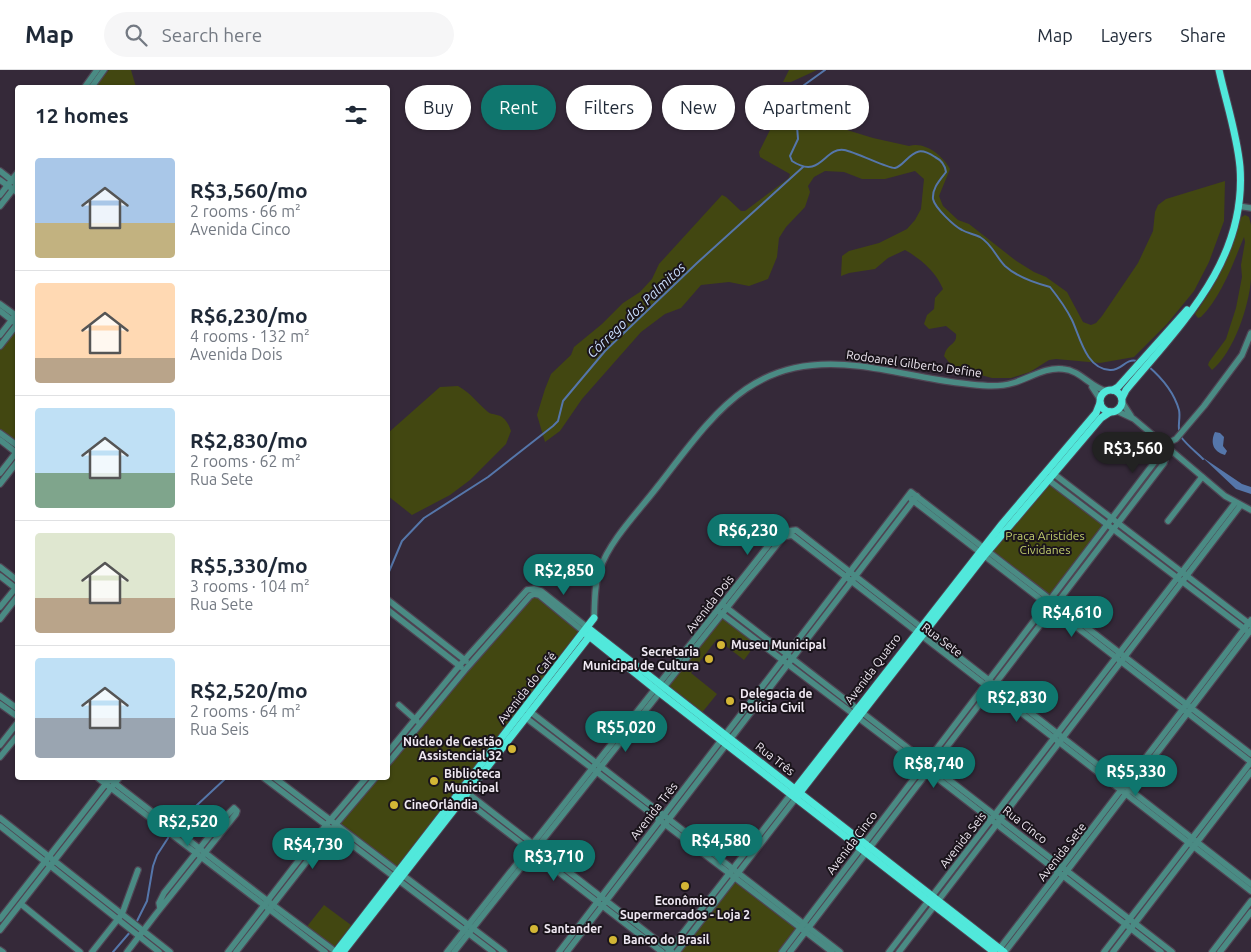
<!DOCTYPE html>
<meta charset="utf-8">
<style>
:root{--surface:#fff;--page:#f6f6f7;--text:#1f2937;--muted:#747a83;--line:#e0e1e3;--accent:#0f766e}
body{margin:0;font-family:Ubuntu,sans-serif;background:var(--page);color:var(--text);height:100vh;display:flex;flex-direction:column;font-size:19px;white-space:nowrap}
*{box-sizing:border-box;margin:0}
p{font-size:16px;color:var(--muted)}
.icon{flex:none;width:28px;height:28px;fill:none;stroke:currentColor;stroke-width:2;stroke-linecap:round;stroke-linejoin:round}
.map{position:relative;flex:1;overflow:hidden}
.sheet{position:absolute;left:15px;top:15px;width:375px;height:695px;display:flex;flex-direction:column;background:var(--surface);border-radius:5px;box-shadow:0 1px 4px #0004}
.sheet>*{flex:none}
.hud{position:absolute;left:405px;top:15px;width:475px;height:45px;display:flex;gap:10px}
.price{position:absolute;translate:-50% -42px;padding:0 11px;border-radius:18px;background:var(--accent);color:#fff;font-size:16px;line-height:32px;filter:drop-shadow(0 1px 2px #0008)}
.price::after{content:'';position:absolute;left:50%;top:30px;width:15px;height:11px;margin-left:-8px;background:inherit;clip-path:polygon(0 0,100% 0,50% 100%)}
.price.selected{background:#222;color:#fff}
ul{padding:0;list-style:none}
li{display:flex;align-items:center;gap:15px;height:125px;padding:0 20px}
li+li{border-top:1px solid var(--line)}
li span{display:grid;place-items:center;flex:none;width:140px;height:100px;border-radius:5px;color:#555}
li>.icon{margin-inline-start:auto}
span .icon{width:60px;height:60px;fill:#fffc;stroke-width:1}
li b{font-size:21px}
h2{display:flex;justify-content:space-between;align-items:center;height:60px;padding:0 20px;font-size:21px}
.tag{padding:0 18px;border-radius:22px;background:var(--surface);box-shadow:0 1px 4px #0004;font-size:18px;line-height:45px}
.tag.selected{background:var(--accent);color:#fff}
header{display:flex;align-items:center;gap:30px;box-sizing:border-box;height:70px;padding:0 25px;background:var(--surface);border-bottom:1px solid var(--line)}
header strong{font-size:24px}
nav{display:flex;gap:28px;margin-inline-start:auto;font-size:18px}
.search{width:350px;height:45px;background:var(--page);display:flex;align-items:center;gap:12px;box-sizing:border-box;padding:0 18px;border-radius:28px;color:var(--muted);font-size:19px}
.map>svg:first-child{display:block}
.green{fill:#424711}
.water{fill:#5576aa}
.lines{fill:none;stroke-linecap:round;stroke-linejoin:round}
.stream{stroke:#5576aa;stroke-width:2}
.minor-casing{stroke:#4f4453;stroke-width:8}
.major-casing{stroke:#4f4453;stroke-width:9}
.minor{stroke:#4a8b84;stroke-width:5.5}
.major{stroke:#51e8db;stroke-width:7}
.poi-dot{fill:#d3b635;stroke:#1a141b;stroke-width:2}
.labels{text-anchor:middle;stroke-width:4;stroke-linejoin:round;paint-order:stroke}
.street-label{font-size:12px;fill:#efe8f2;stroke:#1a141b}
.park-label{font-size:12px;fill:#bfcb6d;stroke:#1a141b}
.poi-label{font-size:12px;font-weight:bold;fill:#efe8f2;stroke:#1a141b;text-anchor:start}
.water-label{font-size:14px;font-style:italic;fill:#c9ddfc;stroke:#1a141b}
</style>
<header>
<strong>Map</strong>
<div class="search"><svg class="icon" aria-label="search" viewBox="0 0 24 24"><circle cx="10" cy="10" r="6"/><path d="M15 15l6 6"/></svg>Search here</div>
<nav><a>Map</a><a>Layers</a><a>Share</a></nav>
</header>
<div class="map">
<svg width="1251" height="882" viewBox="0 0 1251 882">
<rect width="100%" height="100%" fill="#352939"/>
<g class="green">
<path d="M109,0H131L136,17H95Z"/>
<path d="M789,0H817L791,12H783Z"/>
<path d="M805,19L813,24L812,37L817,45L830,49L847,60L873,68L909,76C925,71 943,86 950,99L939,126L943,136L958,150L969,154L1015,190L1034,202L1046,207L1067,222L1083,252L1091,255L1096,253L1102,246L1138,193L1153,161L1155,142L1158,135L1166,129L1225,111L1224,151L1209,192L1194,221L1167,254L1134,287L1100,293L1056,289L1049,290L1030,302L1011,308H992L962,300L951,295L944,286C945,284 945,281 947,279C951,273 957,273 956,264L946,256L929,259L924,254L927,245L934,239L935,228L943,219C936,202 921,189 905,180L888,188L875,199L849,203L841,206L842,186L849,181L879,173L907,159L915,150L921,139L924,109L915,101L885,109H862L844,102L825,101L814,107L808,116L810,122L805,137L786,157L779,168L777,187L768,209L749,216L729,212L701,215L681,238L665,244L641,262L582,329L560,361L545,372L537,345L545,319L551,304L571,285L574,277L602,254L623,233L640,222L652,209L659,194L722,125L726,127L741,141H745L789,108L790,104L760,87L759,82L790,20Z"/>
<path d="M1245,145L1249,147L1251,155C1251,173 1251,191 1251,209C1249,236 1234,282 1212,300L1208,295L1209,292L1226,269L1236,238L1242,207L1241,195L1245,172L1244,167C1233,193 1222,226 1201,247L1198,248L1195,244C1219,211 1229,186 1240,148Z"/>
<path d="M17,255V376L0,363V276Z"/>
<path d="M458,316C472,324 476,332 488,342C492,345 498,344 502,347C507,351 509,355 511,361L506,374L470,410L450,425L412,445L388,426V363L440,317Z"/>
<path d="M1049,409L1108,454L1050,530L988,482Z"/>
<path d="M534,524L583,562L397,798L339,753L378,708H388V696L431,645L465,600Z"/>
<path d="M723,545L758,571L744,590L717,569L691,603L717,624L700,645L664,617Z"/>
<path d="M735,808L800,858L781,882H677Z"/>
<path d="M324,835L355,858L336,882L305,859Z"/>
</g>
<g class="water">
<path d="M1215,362L1220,363L1224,367L1223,376L1227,381L1225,385C1213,382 1210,372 1215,362Z"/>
<path d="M1202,387L1242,414L1251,417V424L1236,419Z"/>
</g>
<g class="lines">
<g class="stream">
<path d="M825,0L800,18L797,23L796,32L798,39L797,56L798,69L790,86L792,91C821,110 824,77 844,80C856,82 889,99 895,98C899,97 902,94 905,91C916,80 921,78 935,87C941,90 945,95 946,102C940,110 932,118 933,129C935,138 954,156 962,160C967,163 974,164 980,167C992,174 996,187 1005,196C1017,207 1035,213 1050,217C1058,227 1066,238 1072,250C1080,267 1086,299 1110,300C1122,301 1125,288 1137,291"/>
<path d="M1148,296C1162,308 1174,322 1179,340C1181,349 1176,359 1181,367C1187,375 1196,382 1203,389"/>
<path d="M388,504L402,471L424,448L488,407L553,356L558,351L563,331L605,281L697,193L803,97"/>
<path d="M176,757L181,750L226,708"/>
<path d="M136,853L147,831L153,796L157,785L170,765"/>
<path d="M113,882L131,861"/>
</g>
<g class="minor-casing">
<g id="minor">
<path d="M84,18L97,0"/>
<path d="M91,18L104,0"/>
<path d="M0,101L14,112"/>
<path d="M0,110L18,123"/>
<path d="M0,125L18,102"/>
<path d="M0,136L18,113"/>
<path d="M1238,136L1251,138"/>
<path d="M0,234L18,247"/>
<path d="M0,241L14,252"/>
<path d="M0,265L18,242"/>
<path d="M0,276L18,253"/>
<path d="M1092,317L1100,329"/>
<path d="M1122,332L1131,346"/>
<path d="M1117,341L1134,349L1225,426L1251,440"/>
<path d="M0,363L18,376"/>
<path d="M0,370L18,384"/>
<path d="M1164,375L1176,369L1204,336L1242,285L1251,263"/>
<path d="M1050,401L1251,555"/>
<path d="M0,403L18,380"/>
<path d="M1046,408L1246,560"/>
<path d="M0,414L18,391"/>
<path d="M911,429L1251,692"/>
<path d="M1168,451L1202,407"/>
<path d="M787,466L792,465L1251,821"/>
<path d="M0,497L18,511"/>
<path d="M0,506L18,520"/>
<path d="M388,530L466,591"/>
<path d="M723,535L1172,882"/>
<path d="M0,537L18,515"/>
<path d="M388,540L461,597"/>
<path d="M718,541L923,697L1161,882"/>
<path d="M594,548C595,532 594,514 600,499C610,470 639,441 658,416C716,341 753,283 859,296C893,300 926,309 960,313C976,315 997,318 1013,313C1030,308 1045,297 1063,299C1080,300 1090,317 1106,321"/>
<path d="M0,549L18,526"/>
<path d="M0,626L18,639"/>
<path d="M0,634L18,647"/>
<path d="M399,635L417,651"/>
<path d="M528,640L840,882"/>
<path d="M521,644L832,882"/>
<path d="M0,675L18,652"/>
<path d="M388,682L459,596L527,520L534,519L541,521L588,558"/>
<path d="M0,687L18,665"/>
<path d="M388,693L465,600L530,526L534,524L539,525L584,562"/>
<path d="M98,708L325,882"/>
<path d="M108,708L273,835L336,882"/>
<path d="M264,708L493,882"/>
<path d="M275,708L504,882"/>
<path d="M465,721L672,882"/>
<path d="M460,726L662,882"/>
<path d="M0,748L170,882"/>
<path d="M0,756L159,882"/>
<path d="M21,834L80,882"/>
<path d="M0,849L108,711"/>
<path d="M0,860L119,708"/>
<path d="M0,880L3,882"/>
<path d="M92,882L122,844L138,800"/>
<path d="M127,882L156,844L236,744L237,741L234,738L223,749L164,823L159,833L160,838"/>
<path d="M228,882L326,755L366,708"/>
<path d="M236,882L336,754L375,708"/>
<path d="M447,882L779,462L796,460L1251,814"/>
<path d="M454,882L783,467L787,466"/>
<path d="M559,882L911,422L1251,684"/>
<path d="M567,882L917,426"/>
<path d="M668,882L791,724"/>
<path d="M677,882L796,728"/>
<path d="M782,882L1157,389L1161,387L1165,390L1164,393L790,882"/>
<path d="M889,882L1235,433"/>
<path d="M899,882L1240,436"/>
<path d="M997,882L1251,550"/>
<path d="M1005,882L1251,560"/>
<path d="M1104,882L1251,692"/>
<path d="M1113,882L1251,702"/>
<path d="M1212,882L1251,831"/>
<path d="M1220,882L1251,842"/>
</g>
</g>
<g class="major-casing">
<g id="major">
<circle cx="1111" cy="331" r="11"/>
<path d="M1113,320L1118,317L1187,240"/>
<path d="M1122,328L1126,320C1181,254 1247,191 1240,97C1237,64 1226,32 1219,0"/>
<path d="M588,558L1004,882"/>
<path d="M584,562L660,623L994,882"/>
<path d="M792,723L1002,454L1096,343L1100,333"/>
<path d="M798,725L984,486L1101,348L1110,342"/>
<path d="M336,882L594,548"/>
<path d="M343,882L592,563"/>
</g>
</g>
<use href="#minor" class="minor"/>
<use href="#major" class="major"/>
</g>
<g class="poi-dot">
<circle cx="721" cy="575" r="5"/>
<circle cx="709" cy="589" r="5"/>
<circle cx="730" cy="631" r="5"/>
<circle cx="512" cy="679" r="5"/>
<circle cx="434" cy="711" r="5"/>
<circle cx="394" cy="735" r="5"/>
<circle cx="685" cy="816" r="5"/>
<circle cx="534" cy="859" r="5"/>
<circle cx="613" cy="870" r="5"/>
</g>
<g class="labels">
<g class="street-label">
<text transform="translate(914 294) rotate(8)" y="4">Rodoanel Gilberto Define</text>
<text transform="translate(710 534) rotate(-52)" y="4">Avenida Dois</text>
<text transform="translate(942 570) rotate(37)" y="4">Rua Sete</text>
<text transform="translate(873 599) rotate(-53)" y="4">Avenida Quatro</text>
<text transform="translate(527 618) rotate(-52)" y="4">Avenida do Café</text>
<text transform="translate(775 689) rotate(38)" y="4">Rua Três</text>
<text transform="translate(654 741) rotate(-52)" y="4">Avenida Três</text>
<text transform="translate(1025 755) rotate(38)" y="4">Rua Cinco</text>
<text transform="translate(963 770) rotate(-52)" y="4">Avenida Seis</text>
<text transform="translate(852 773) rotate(-53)" y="4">Avenida Cinco</text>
<text transform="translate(1062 782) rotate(-52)" y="4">Avenida Sete</text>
</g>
<g class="park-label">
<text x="1045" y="470">Praça Aristides<tspan x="1045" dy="14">Cividanes</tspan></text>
</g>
<g class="poi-label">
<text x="731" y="579">Museu Municipal</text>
<text x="699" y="586" text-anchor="end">Secretaria<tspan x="699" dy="14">Municipal de Cultura</tspan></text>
<text x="740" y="628">Delegacia de<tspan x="740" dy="14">Polícia Civil</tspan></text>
<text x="502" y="676" text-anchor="end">Núcleo de Gestão<tspan x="502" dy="14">Assistencial 32</tspan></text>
<text x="444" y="708">Biblioteca<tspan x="444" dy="14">Municipal</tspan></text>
<text x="404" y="739">CineOrlândia</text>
<text x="685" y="835" text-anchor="middle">Econômico<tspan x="685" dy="14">Supermercados - Loja 2</tspan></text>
<text x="544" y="863">Santander</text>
<text x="623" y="874">Banco do Brasil</text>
</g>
<g class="water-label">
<text transform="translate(636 240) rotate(-44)" y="5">Córrego dos Palmitos</text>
</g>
</g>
</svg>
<b class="price selected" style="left:1133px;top:404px">R$3,560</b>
<b class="price" style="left:748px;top:486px">R$6,230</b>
<b class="price" style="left:564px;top:526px">R$2,850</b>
<b class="price" style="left:1072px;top:568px">R$4,610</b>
<b class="price" style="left:1017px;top:653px">R$2,830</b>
<b class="price" style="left:626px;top:683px">R$5,020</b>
<b class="price" style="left:934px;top:719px">R$8,740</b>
<b class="price" style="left:1136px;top:727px">R$5,330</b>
<b class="price" style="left:188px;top:777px">R$2,520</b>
<b class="price" style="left:721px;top:796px">R$4,580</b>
<b class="price" style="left:313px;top:800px">R$4,730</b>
<b class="price" style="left:554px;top:812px">R$3,710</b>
<div class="hud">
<a class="tag">Buy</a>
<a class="tag selected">Rent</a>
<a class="tag">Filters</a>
<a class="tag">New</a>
<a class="tag">Apartment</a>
</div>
<section class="sheet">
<h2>12 homes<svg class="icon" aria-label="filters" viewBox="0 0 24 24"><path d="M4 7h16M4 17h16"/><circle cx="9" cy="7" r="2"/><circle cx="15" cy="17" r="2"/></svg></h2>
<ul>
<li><span style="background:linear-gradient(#a9c7e8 65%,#c2b280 0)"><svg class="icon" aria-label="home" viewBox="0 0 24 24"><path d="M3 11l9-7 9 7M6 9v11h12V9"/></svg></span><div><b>R$3,560/mo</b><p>2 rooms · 66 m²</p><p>Avenida Cinco</p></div></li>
<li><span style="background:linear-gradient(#ffd9b3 75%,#b9a48a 0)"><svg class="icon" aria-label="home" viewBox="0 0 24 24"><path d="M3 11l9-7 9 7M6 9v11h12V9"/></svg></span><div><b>R$6,230/mo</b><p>4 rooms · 132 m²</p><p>Avenida Dois</p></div></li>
<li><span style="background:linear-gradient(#bfe0f5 65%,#7fa58c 0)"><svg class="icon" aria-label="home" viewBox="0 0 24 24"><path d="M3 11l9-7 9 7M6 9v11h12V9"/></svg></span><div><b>R$2,830/mo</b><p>2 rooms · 62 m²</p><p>Rua Sete</p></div></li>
<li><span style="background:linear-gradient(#dfe7d0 65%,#b9a48a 0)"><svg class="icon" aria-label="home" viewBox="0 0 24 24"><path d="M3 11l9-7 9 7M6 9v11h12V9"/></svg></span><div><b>R$5,330/mo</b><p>3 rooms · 104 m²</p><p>Rua Sete</p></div></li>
<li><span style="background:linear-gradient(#bfe0f5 60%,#9aa5b1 0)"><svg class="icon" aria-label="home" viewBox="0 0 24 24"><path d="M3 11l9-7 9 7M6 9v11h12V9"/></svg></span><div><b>R$2,520/mo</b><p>2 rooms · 64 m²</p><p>Rua Seis</p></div></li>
</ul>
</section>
</div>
